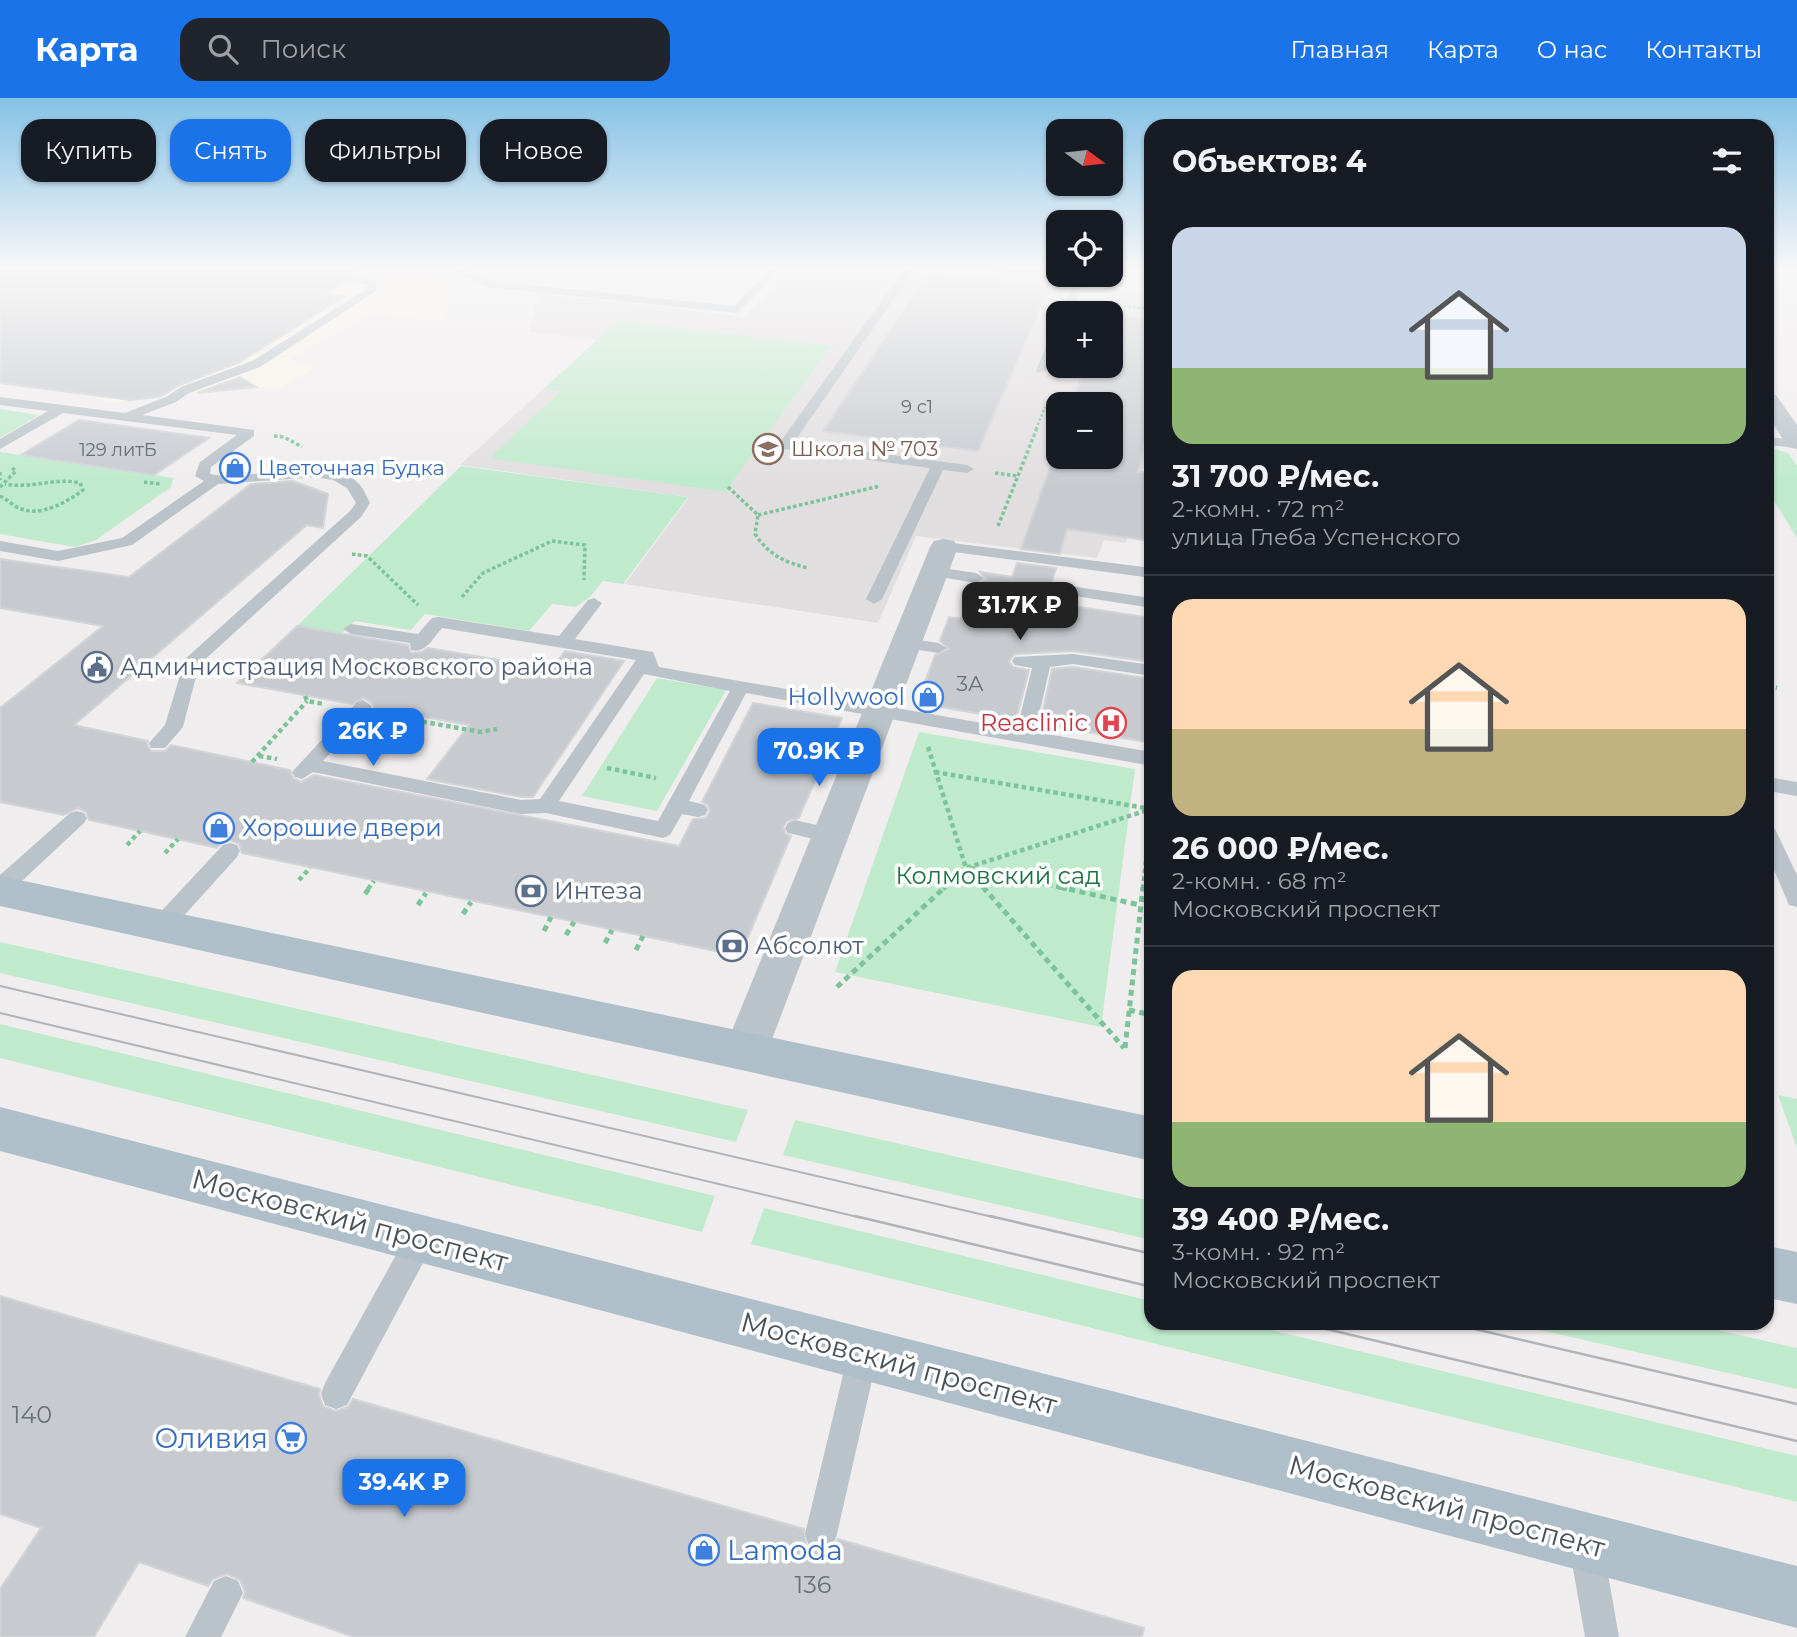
<!DOCTYPE html>
<html lang="ru">
<meta charset="utf-8">
<style>
:root{--surface:#171b24;--page:#20242c;--text:#f1f3f6;--muted:#9ea1a6;--line:#363941;--accent:#1a73e8}
body{margin:0;font-family:Montserrat,sans-serif;background:var(--page);color:var(--text);height:100vh;display:flex;flex-direction:column;font-size:26px;white-space:nowrap}
*{box-sizing:border-box;margin:0}
p{font-size:23px;color:var(--muted)}
.icon{flex:none;width:38px;height:38px;fill:none;stroke:currentColor;stroke-width:2;stroke-linecap:round;stroke-linejoin:round}
.map{position:relative;flex:1;overflow:hidden}
.details{position:absolute;left:1144px;top:21px;width:630px;height:1211px;display:flex;flex-direction:column;background:var(--surface);border-radius:21px;box-shadow:0 2px 5px #0004}
.details>*{flex:none}
.top-card{position:absolute;left:21px;top:21px;width:665px;height:63px;display:flex;gap:14px}
.needle{width:46px;rotate:105deg}
.buttons{position:absolute;left:1046px;top:21px;display:grid;gap:14px}
.buttons a{display:grid;place-items:center;width:77px;height:77px;border-radius:14px;background:var(--surface);box-shadow:0 2px 5px #0004;font-size:35px}
.price{position:absolute;translate:-50% -60px;padding:0 16px;border-radius:14px;background:var(--accent);color:#fff;font-size:23px;line-height:46px;filter:drop-shadow(0 2px 4px #0008)}
.price::after{content:'';position:absolute;left:50%;top:42px;width:21px;height:16px;margin-left:-10px;background:inherit;clip-path:polygon(0 0,100% 0,50% 100%)}
.price.selected{background:#222;color:#fff}
ul{padding:0;list-style:none}
li{display:grid;align-content:center;gap:14px;height:371px;padding:0 28px}
li+li{border-top:2px solid var(--line)}
li span{display:grid;place-items:center;height:217px;border-radius:21px;color:#555}
li>.icon{margin-inline-start:auto}
span .icon{width:126px;height:126px;fill:#fffc;stroke-width:1}
li b{font-size:30px}
h2{display:flex;justify-content:space-between;align-items:center;height:84px;padding:0 28px;font-size:30px}
.chip{padding:0 24px;border-radius:21px;background:var(--surface);box-shadow:0 2px 5px #0004;font-size:24px;line-height:63px}
.chip.selected{background:var(--accent);color:#fff}
header{display:flex;align-items:center;gap:42px;box-sizing:border-box;height:98px;padding:0 35px;background:var(--accent);color:#fff}
header strong{font-size:33px}
nav{display:flex;gap:38px;margin-inline-start:auto;font-size:24px}
.search{width:490px;height:63px;background:var(--page);display:flex;align-items:center;gap:18px;box-sizing:border-box;padding:0 24px;border-radius:21px;color:var(--muted);font-size:26px}
.map>svg:first-child{display:block}
.commercial{fill:#faf3e7}
.education{fill:#e1dedf;fill-rule:evenodd}
.green{fill:#bfeacc}
.building{fill:#c7cbd0;stroke:#d2d4d8;stroke-width:2}
.lines{fill:none;stroke-linecap:round;stroke-linejoin:round}
.path-far3{stroke:#7bc49a;stroke-width:2.5;stroke-dasharray:2.5 2;stroke-linecap:butt}
.path-far2{stroke:#7bc49a;stroke-width:3.5;stroke-dasharray:3.5 2.5;stroke-linecap:butt}
.path-far1{stroke:#7bc49a;stroke-width:4.5;stroke-dasharray:4.5 3.5;stroke-linecap:butt}
.path{stroke:#7bc49a;stroke-width:5;stroke-dasharray:6 4.5;stroke-linecap:butt}
.lane{fill:#bac3c9;fill-rule:evenodd}
.street{fill:#bac3c9;fill-rule:evenodd}
.primary{fill:#afbfca;fill-rule:evenodd}
.tram-far1{stroke:#b0b3b7;stroke-width:2}
.tram{stroke:#b0b3b7;stroke-width:2.5}
.labels{text-anchor:middle;stroke-width:7;stroke-linejoin:round;paint-order:stroke}
.far-number-label{font-size:18px;fill:#677077}
.far-education-label{font-size:21px;fill:#785e54;stroke:#fff;text-anchor:start}
.far-shop-label{font-size:21px;fill:#366cbe;stroke:#fff;text-anchor:start}
.number-label{font-size:21px;fill:#677077}
.service-label{font-size:24px;fill:#4e5e75;stroke:#fff;text-anchor:start}
.shop-label{font-size:24px;fill:#366cbe;stroke:#fff;text-anchor:end}
.health-label{font-size:24px;fill:#be3a42;stroke:#fff;text-anchor:end}
.park-label{font-size:24px;fill:#207243;stroke:#fff}
.near-number-label{font-size:24px;fill:#677077}
.near-street-label{font-size:28px;fill:#475259;stroke:#fff}
.near-shop-label{font-size:28px;fill:#366cbe;stroke:#fff;text-anchor:end}
</style>
<header>
<strong>Карта</strong>
<div class="search"><svg class="icon" aria-label="search" viewBox="0 0 24 24"><circle cx="10" cy="10" r="6"/><path d="M15 15l6 6"/></svg>Поиск</div>
<nav><a>Главная</a><a>Карта</a><a>О нас</a><a>Контакты</a></nav>
</header>
<div class="map">
<svg width="1797" height="1539" viewBox="0 0 1797 1539">
<rect width="100%" height="100%" fill="#f0edee"/>
<path class="commercial" d="M0,172H405L454,178L442,224L373,215L290,261L317,269L277,291L256,289L209,294L156,289L137,301L113,305L102,303L95,297Z"/>
<path class="education" d="M788,172H1059V177L1118,176L1114,191L1151,195V335L1126,445L1104,442L1097,460L916,438L878,525L625,486L689,399L460,367L597,242L529,234L539,196L746,219ZM1059,215H1111V268H1059ZM1059,306H1111V359H1059Z"/>
<g class="green">
<path d="M618,223L831,248L725,394L490,360L561,293L544,291Z"/>
<path d="M0,311L39,317L0,340Z"/>
<path d="M1768,349L1788,355L1797,368V440L1768,393Z"/>
<path d="M0,354L173,380L171,389L96,442L75,449L0,436Z"/>
<path d="M461,368L688,399L623,486L603,483L590,499L575,509L552,506L529,533L425,516L411,532L355,523L341,536L297,528Z"/>
<path d="M657,580L726,592L657,713L582,698Z"/>
<path d="M919,634L1135,671L1101,929L835,874Z"/>
<path d="M0,844L748,1012L736,1044L0,875Z"/>
<path d="M0,926L715,1098L702,1134L0,960Z"/>
<path d="M1778,997L1797,1001V1050Z"/>
<path d="M795,1022L1151,1103V1142L783,1057Z"/>
<path d="M764,1110L1151,1203L1152,1225H1242L1797,1358V1404L751,1146Z"/>
<path d="M1510,1225H1687L1797,1250V1291Z"/>
</g>
<g class="building">
<path d="M0,172H364L343,179V185L325,196L345,198L240,264L180,287L159,299L130,302L0,285Z"/>
<path d="M929,175L1050,187L978,353L823,333Z"/>
<path d="M1111,217L1152,221V313L1138,374L1152,375V443L1067,431L1060,456L1021,451L1059,344V359H1111V306H1072L1085,268H1111Z"/>
<path d="M240,279L256,289L197,295Z"/>
<path d="M79,322L209,340L154,377L21,357Z"/>
<path d="M293,383L328,396L323,430L307,427L74,627L148,643L147,646L151,653H165L171,647L290,672L293,680L301,684L314,677L679,748L693,721L706,720L710,713L707,706L702,704L753,605L842,620L799,720L787,723L783,729L786,736L791,738L740,858L242,755L239,746L231,742L222,744L217,750L89,722L86,714L78,710L63,717L0,704V610L103,528L0,510V461L129,479L251,386Z"/>
<path d="M1017,465L1056,470L1052,483L1039,489L1042,494L1048,496L1046,504L1152,520V564L1073,553L1015,556L1009,563L1013,569L1029,572L1016,622L917,605L935,557L949,551L940,543L949,519L961,521L973,487L986,481L980,474L1012,479Z"/>
<path d="M297,528L408,547L411,555L421,554L428,550L552,571L565,553L624,563L533,699H521L427,681L469,627L374,610L373,606L364,600L352,606L237,585Z"/>
<path d="M1073,569L1152,581V645L1040,626L1052,571Z"/>
<path d="M0,1198L320,1291L319,1297L323,1308L335,1313L348,1309L353,1301L804,1431L807,1449L820,1454L834,1450L838,1441L1144,1530L1142,1539H354L243,1500L245,1494L240,1482L227,1476L213,1481L208,1488L139,1464L94,1539H0V1491L41,1430L0,1416Z"/>
</g>
<g class="lines">
<g class="path-far3">
<path d="M1097,206L1152,211"/>
<path d="M1036,331L1045,309"/>
</g>
<g class="path-far2">
<path d="M274,338L284,339L302,349"/>
<path d="M0,374V382"/>
<path d="M995,375L1018,378"/>
<path d="M144,384L161,386"/>
<path d="M0,389L16,373L12,370"/>
<path d="M728,389L758,417L755,436C769,457 784,464 808,470"/>
<path d="M0,398C7,401 12,407 19,410C40,420 67,404 83,392L80,385C55,379 31,391 5,386"/>
<path d="M758,417L880,388"/>
<path d="M998,428L1037,330"/>
<path d="M352,456L367,458L418,507"/>
<path d="M462,499L483,475L552,443L585,447L584,482"/>
</g>
<g class="path-far1">
<path d="M1768,588L1777,590"/>
<path d="M305,598L307,603L324,606"/>
<path d="M391,618L481,634L497,631"/>
<path d="M928,649L966,770L985,791"/>
<path d="M259,658L277,661"/>
<path d="M252,664L307,603"/>
<path d="M607,670L656,680"/>
<path d="M935,674L1151,711L966,770L943,791"/>
<path d="M127,747L140,733"/>
<path d="M165,755L178,741"/>
<path d="M970,770L1067,791"/>
<path d="M299,782L310,770"/>
<path d="M368,791L374,783"/>
<path d="M1143,791L1152,705"/>
</g>
<g class="path">
<path d="M983,789L1124,950"/>
<path d="M1059,789L1140,807"/>
<path d="M365,796L370,789"/>
<path d="M418,807L426,795"/>
<path d="M463,816L471,804"/>
<path d="M544,833L551,819"/>
<path d="M566,837L574,824"/>
<path d="M605,845L612,832"/>
<path d="M636,852L643,838"/>
<path d="M837,889L945,789"/>
<path d="M1129,912L1152,917"/>
<path d="M1125,950L1143,789"/>
</g>
<g class="lane">
<path d="M452,172H466L490,183L734,208L769,172H780L737,215L488,189Z"/>
<path d="M904,172H914L794,344L967,367L974,371L967,375L943,372L882,501L874,506L866,501L930,370L785,351L778,347Z"/>
<path d="M991,172H1028L1080,178L1085,181L1071,215H1061L1074,183Z"/>
<path d="M349,178L376,182L377,192L260,269L189,295L176,304L142,317L254,332V338L211,369L210,376C249,385 330,353 359,386C364,391 367,399 370,405L361,419L199,567L183,629L165,650H151L149,645L165,627L185,561L350,413L356,405L347,390L333,382L315,379L218,386L132,447L58,463L0,453V443L58,453L122,440L204,383L195,378L200,364L237,337L63,315L0,351V341L48,313L0,307V299L125,315L168,298L181,289L252,263L367,191V186L345,183L344,181Z"/>
<path d="M1059,229V246L1048,272L1038,275L1036,272L1053,232Z"/>
<path d="M1768,339L1797,342V350L1768,347Z"/>
<path d="M944,444L1152,470V480L939,452L936,449L939,446Z"/>
<path d="M935,469L976,475L984,480L976,485L929,477L927,474L929,471Z"/>
<path d="M1050,485L1151,500L1152,510L1044,493L1042,490Z"/>
<path d="M594,500L602,505L575,541L653,554L659,569L1017,631L1032,570L1015,567L1012,563L1015,559L1073,556L1152,567V578L1073,566L1050,569L1035,634L1152,654V668L746,595L689,703L705,707L708,712L705,717L698,719L682,716L670,737L663,740L546,715L521,716L313,674L302,681L295,679L292,674L357,604L363,602L372,608L369,612L323,663L521,702L540,701L636,562L442,530C433,540 426,556 411,552L410,545L351,536L343,531L351,526L418,536L432,520L438,519L559,538L588,502ZM644,576L730,593L658,723L559,703Z"/>
<path d="M906,540L938,545L947,550L938,555L900,549L898,545Z"/>
<path d="M1768,679L1797,684V698L1768,693Z"/>
<path d="M77,713L84,715L87,720L84,725L8,796L0,798V777L70,715Z"/>
<path d="M795,722L838,732L841,737L838,742L831,745L788,735L785,730L788,725Z"/>
<path d="M1768,728L1775,731L1797,777V809L1789,807L1768,758Z"/>
<path d="M230,745L237,747L240,753L237,759L170,833L162,836L154,833L151,827L154,821L223,747Z"/>
<path d="M421,1126L431,1130L435,1140L431,1150L347,1307L336,1311L325,1307L321,1296L325,1285L411,1130Z"/>
<path d="M863,1241L874,1245L878,1256L837,1436L833,1448L821,1452L809,1448L805,1436L848,1256L852,1245Z"/>
<path d="M1586,1431L1598,1436L1603,1448L1619,1539H1585L1569,1448L1574,1436Z"/>
<path d="M226,1478L238,1483L243,1495L221,1539H185L214,1483Z"/>
</g>
<g class="street">
<path d="M1768,295L1776,297L1797,327V351L1788,349L1768,318Z"/>
<path d="M944,441L954,443L958,449L768,952L762,966L746,972L730,966L724,952L930,449L934,443Z"/>
</g>
<g class="primary">
<path d="M0,778L1152,1019V1063L0,808Z"/>
<path d="M0,1009L1797,1468V1530L0,1053Z"/>
<path d="M1768,1148L1797,1154V1206L1768,1200Z"/>
</g>
<g class="tram-far1">
<path d="M0,888L997,1120"/>
<path d="M0,915L862,1120"/>
</g>
<g class="tram">
<path d="M855,1118L1152,1189"/>
<path d="M990,1118L1152,1156"/>
<path d="M1301,1225L1797,1343"/>
<path d="M1449,1225L1797,1306"/>
</g>
</g>
<linearGradient id="sky" x2="0" y2="1"><stop stop-color="#85c2e6"/><stop offset="0.44" stop-color="#f8f7f7"/><stop offset="1" stop-color="#f8f7f7" stop-opacity="0"/></linearGradient>
<rect width="1797" height="388" fill="url(#sky)"/>
<defs>
<g id="school-ring" transform="scale(1.575)"><circle r="9.5" fill="#fff" stroke="#8d6e63" stroke-width="1.5"/><path d="M0-5L7-2L0 1L-7-2ZM-4 1L0 2.5L4 1V4Q0 6-4 4Z" fill="#8d6e63"/></g>
<g id="shop-ring" transform="scale(1.575)"><circle r="9.5" fill="#fff" stroke="#3f7fe0" stroke-width="1.5"/><path d="M-5-2.5h2.3a2.7 3.5 0 0 1 5.4 0H5L5.5 6h-11ZM-1.5-2.5h3a1.5 2.3 0 0 0-3 0Z" fill="#3f7fe0"/></g>
<g id="civic-ring" transform="scale(1.575)"><circle r="9.5" fill="#fff" stroke="#5c6f8a" stroke-width="1.5"/><path d="M-.6-6.5H3V-4.5H.6V-3L4-1V1h2V6H-6V1h2V-1L-.6-3ZM-1.2 2.5V6h2.4V2.5Z" fill="#5c6f8a"/></g>
<g id="hospital-ring" transform="scale(1.575)"><circle r="9.5" fill="#fff" stroke="#e0444e" stroke-width="1.5"/><path d="M-5-5h3v3.5h4V-5h3V5h-3V1.5h-4V5h-3Z" fill="#e0444e"/></g>
<g id="bank-ring" transform="scale(1.575)"><circle r="9.5" fill="#fff" stroke="#5c6f8a" stroke-width="1.5"/><path d="M-6-4H6V4H-6ZM0-2.3a2.3 2.3 0 1 0 0 4.6a2.3 2.3 0 1 0 0-4.6Z" fill="#5c6f8a"/></g>
<g id="supermarket-ring" transform="scale(1.575)"><circle r="9.5" fill="#fff" stroke="#3f7fe0" stroke-width="1.5"/><path d="M-6-5.5h2.5l.6 2H6L4.5 2H-2.5L-4.4-4H-6ZM-1.5 3.2a1.3 1.3 0 1 0 .1 0ZM3 3.2a1.3 1.3 0 1 0 .1 0Z" fill="#3f7fe0"/></g>
</defs>
<g fill-rule="evenodd">
<use href="#school-ring" x="768" y="351"/>
<use href="#shop-ring" x="235" y="370"/>
<use href="#civic-ring" x="97" y="569"/>
<use href="#shop-ring" x="928" y="599"/>
<use href="#hospital-ring" x="1111" y="625"/>
<use href="#shop-ring" x="219" y="730"/>
<use href="#bank-ring" x="531" y="793"/>
<use href="#bank-ring" x="732" y="848"/>
<use href="#supermarket-ring" x="291" y="1340"/>
<use href="#shop-ring" x="704" y="1452"/>
</g>
<g class="labels">
<g class="far-number-label">
<text x="917" y="315">9 с1</text>
<text x="118" y="358">129 литБ</text>
</g>
<g class="far-education-label">
<text x="791" y="358">Школа № 703</text>
</g>
<g class="far-shop-label">
<text x="258" y="377">Цветочная Будка</text>
</g>
<g class="number-label">
<text x="970" y="593">3А</text>
</g>
<g class="service-label">
<text x="120" y="577">Администрация Московского района</text>
<text x="554" y="801">Интеза</text>
<text x="755" y="856">Абсолют</text>
</g>
<g class="shop-label">
<text x="905" y="607">Hollywool</text>
<text x="242" y="738" text-anchor="start">Хорошие двери</text>
</g>
<g class="health-label">
<text x="1088" y="633">Reaclinic</text>
</g>
<g class="park-label">
<text x="998" y="786">Колмовский сад</text>
</g>
<g class="near-number-label">
<text x="32" y="1325">140</text>
<text x="813" y="1495">136</text>
</g>
<g class="near-street-label">
<text transform="translate(350 1122) rotate(15)" y="10">Московский проспект</text>
<text transform="translate(899 1265) rotate(15)" y="10">Московский проспект</text>
<text transform="translate(1447 1408) rotate(15)" y="10">Московский проспект</text>
</g>
<g class="near-shop-label">
<text x="268" y="1350">Оливия</text>
<text x="727" y="1462" text-anchor="start">Lamoda</text>
</g>
</g>
</svg>
<div class="buttons">
<a><svg class="needle" viewBox="-14 -14 28 28"><path d="M0-13l5 13h-10z" fill="#e53935"/><path d="M0 13l5-13h-10z" fill="#9ea1a6"/></svg></a>
<a><svg class="icon" aria-label="locate" viewBox="0 0 24 24"><circle cx="12" cy="12" r="6"/><path d="M12 2v4M12 18v4M2 12h4M18 12h4"/></svg></a>
<a>+</a>
<a>−</a>
</div>
<b class="price selected" style="left:1020px;top:544px">31.7K ₽</b>
<b class="price" style="left:373px;top:670px">26K ₽</b>
<b class="price" style="left:819px;top:690px">70.9K ₽</b>
<b class="price" style="left:404px;top:1421px">39.4K ₽</b>
<div class="top-card">
<a class="chip">Купить</a>
<a class="chip selected">Снять</a>
<a class="chip">Фильтры</a>
<a class="chip">Новое</a>
</div>
<section class="details">
<h2>Объектов: 4<svg class="icon" aria-label="filters" viewBox="0 0 24 24"><path d="M4 7h16M4 17h16"/><circle cx="9" cy="7" r="2"/><circle cx="15" cy="17" r="2"/></svg></h2>
<ul>
<li><span style="background:linear-gradient(#c9d6e8 65%,#8fb573 0)"><svg class="icon" aria-label="home" viewBox="0 0 24 24"><path d="M3 11l9-7 9 7M6 9v11h12V9"/></svg></span><div><b>31 700 ₽/мес.</b><p>2-комн. · 72 m²</p><p>улица Глеба Успенского</p></div></li>
<li><span style="background:linear-gradient(#ffd9b3 60%,#c2b280 0)"><svg class="icon" aria-label="home" viewBox="0 0 24 24"><path d="M3 11l9-7 9 7M6 9v11h12V9"/></svg></span><div><b>26 000 ₽/мес.</b><p>2-комн. · 68 m²</p><p>Московский проспект</p></div></li>
<li><span style="background:linear-gradient(#ffd9b3 70%,#8fb573 0)"><svg class="icon" aria-label="home" viewBox="0 0 24 24"><path d="M3 11l9-7 9 7M6 9v11h12V9"/></svg></span><div><b>39 400 ₽/мес.</b><p>3-комн. · 92 m²</p><p>Московский проспект</p></div></li>
</ul>
</section>
</div>
